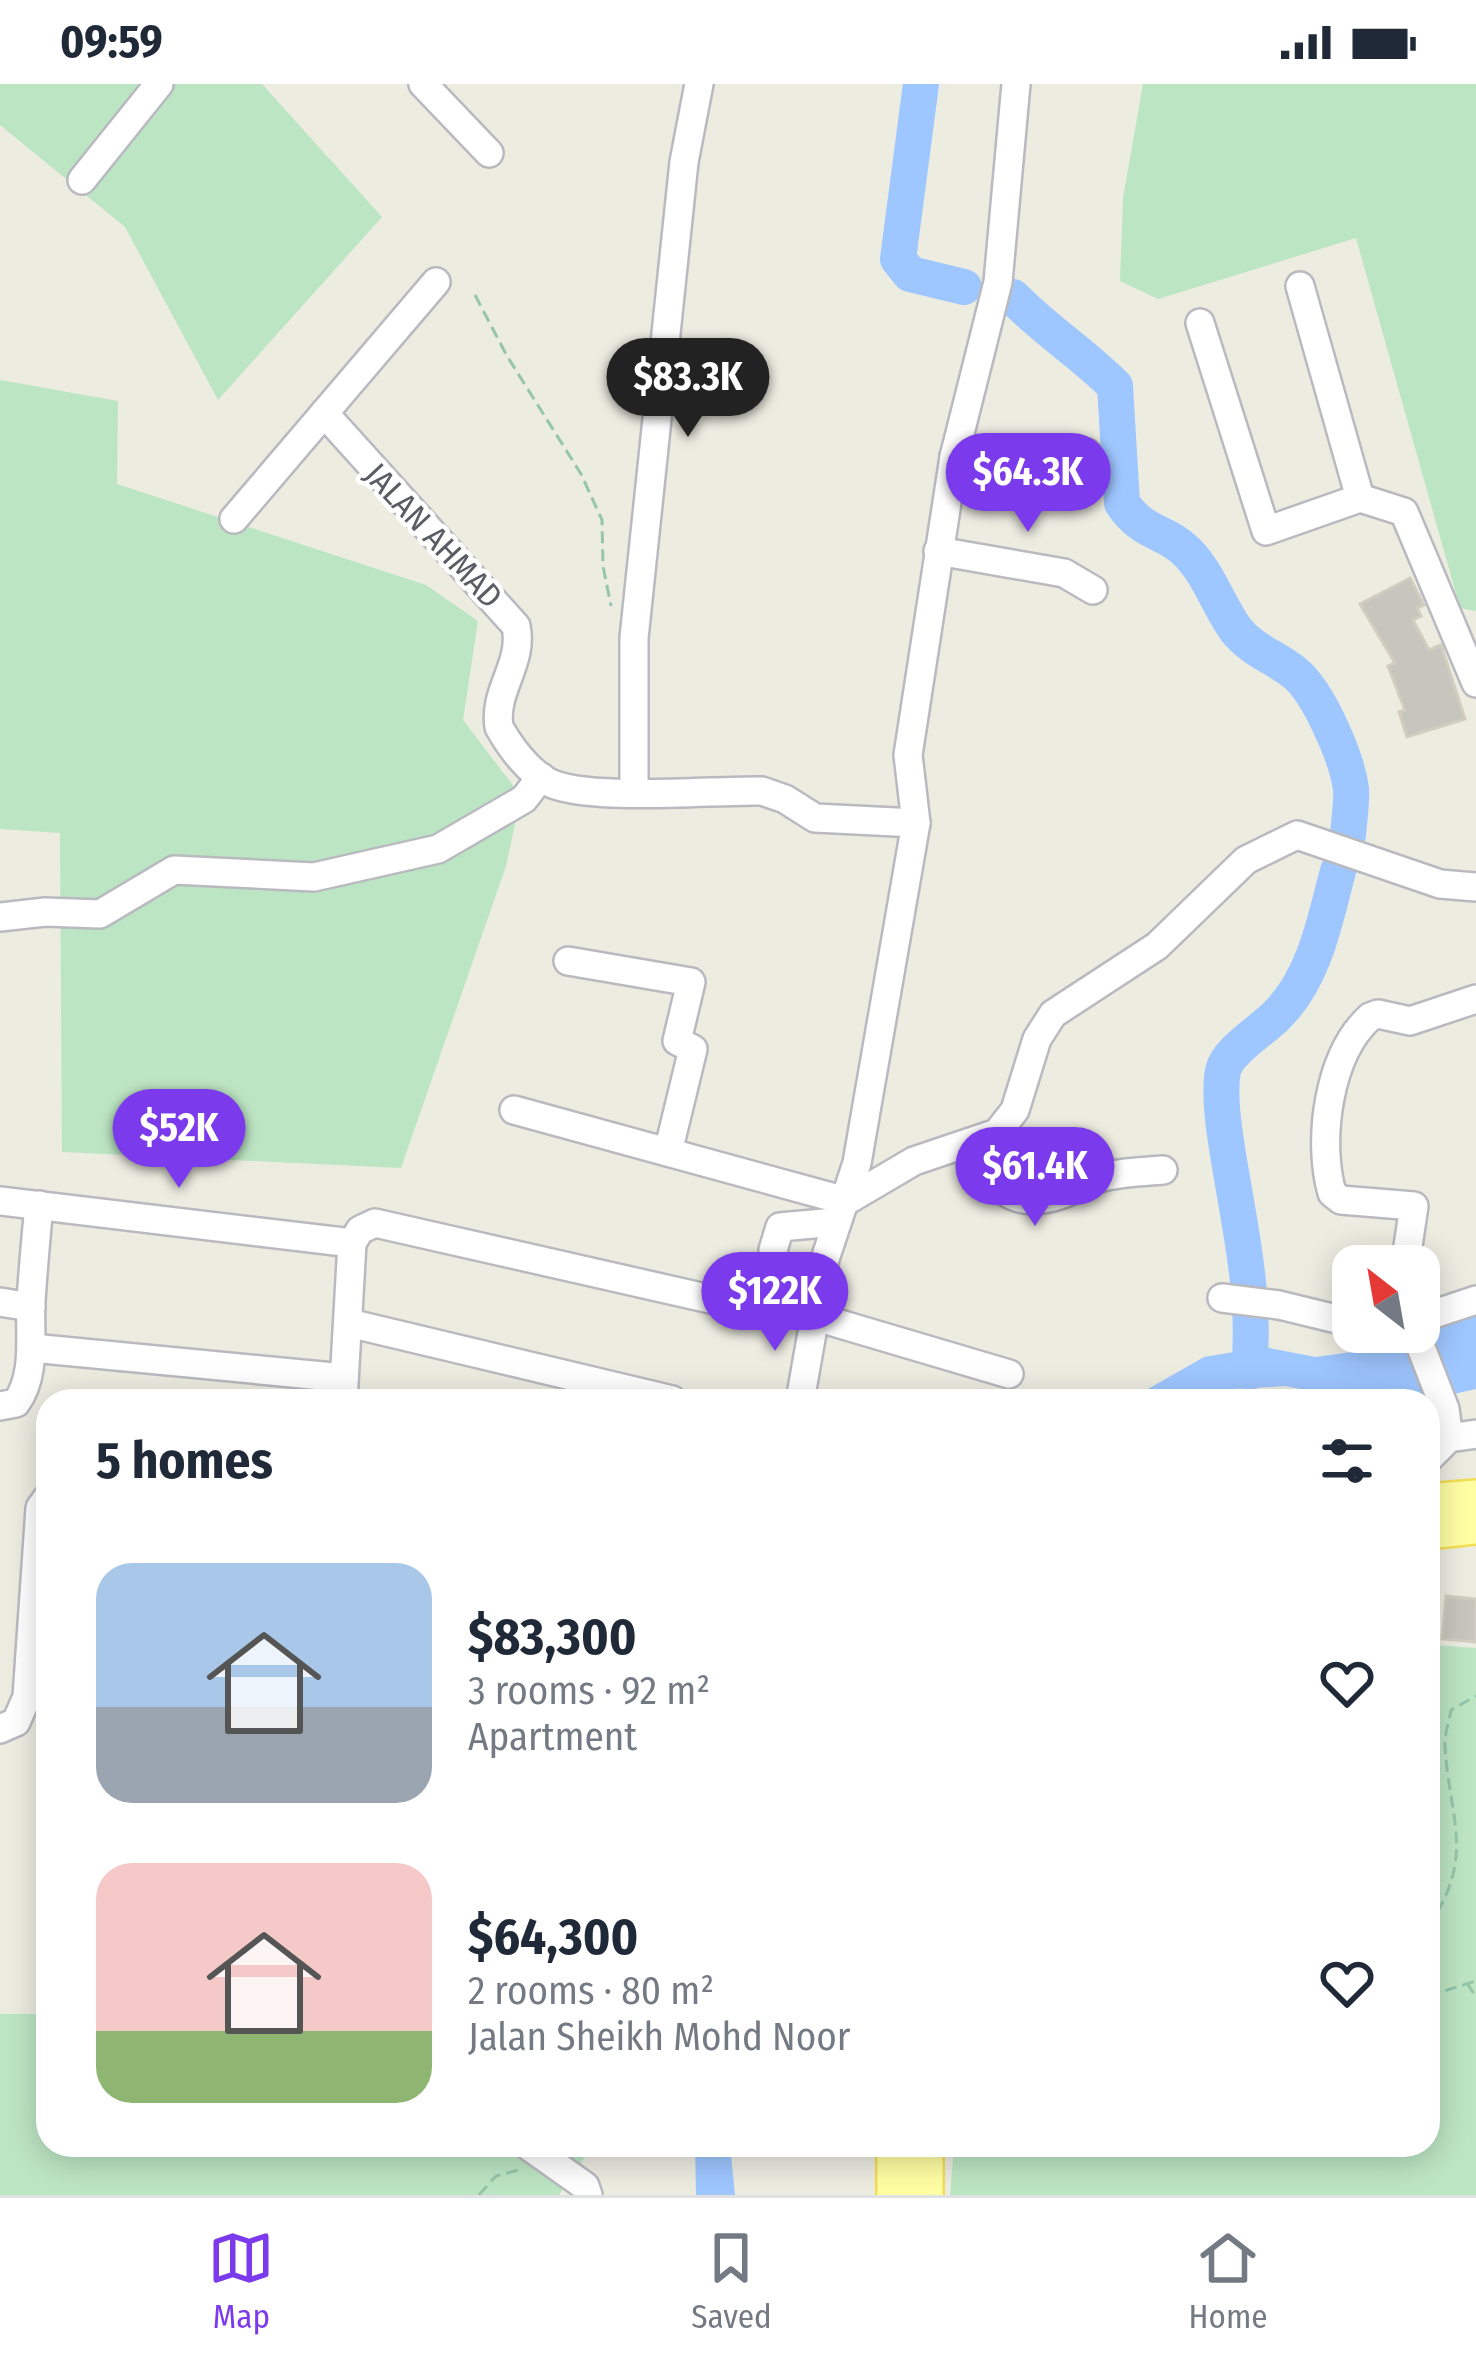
<!DOCTYPE html>
<meta charset="utf-8">
<style>
:root{--surface:#fff;--page:#f6f6f7;--text:#1f2937;--muted:#747a83;--line:#e0e1e3;--accent:#7c3aed}
body{margin:0;font-family:"Fira Sans Condensed",sans-serif;background:var(--page);color:var(--text);height:100vh;display:flex;flex-direction:column;font-size:45px;white-space:nowrap}
*{box-sizing:border-box;margin:0}
p{font-size:39px;color:var(--muted)}
.icon{flex:none;width:66px;height:66px;fill:none;stroke:currentColor;stroke-width:2;stroke-linecap:round;stroke-linejoin:round}
.map{position:relative;flex:1;overflow:hidden}
.sheet{position:absolute;left:36px;top:1305px;width:1404px;height:768px;display:flex;flex-direction:column;background:var(--surface);border-radius:36px;box-shadow:0 6px 30px #0003}
.sheet>*{flex:none}
.needle{width:78px;rotate:329deg}
.tools{position:absolute;left:1332px;top:1161px;display:grid;gap:24px}
.tools a{display:grid;place-items:center;width:108px;height:108px;border-radius:24px;background:var(--surface);box-shadow:0 6px 30px #0003;font-size:60px}
.price{position:absolute;translate:-50% -102px;padding:0 27px;border-radius:42px;background:var(--accent);color:#fff;font-size:39px;line-height:78px;filter:drop-shadow(0 3px 6px #0008)}
.price::after{content:'';position:absolute;left:50%;top:72px;width:36px;height:27px;margin-left:-18px;background:inherit;clip-path:polygon(0 0,100% 0,50% 100%)}
.price.current{background:#222;color:#fff}
ul{padding:0;list-style:none}
li{display:flex;align-items:center;gap:36px;height:300px;padding:0 60px}
li span{display:grid;place-items:center;flex:none;width:336px;height:240px;border-radius:36px;color:#555}
li>.icon{margin-inline-start:auto}
span .icon{width:144px;height:144px;fill:#fffc;stroke-width:1}
li b{font-size:51px}
h2{display:flex;justify-content:space-between;align-items:center;height:144px;padding:0 60px;font-size:51px}
.status{display:flex;justify-content:space-between;align-items:center;height:84px;padding:0 60px;background:var(--surface);direction:ltr}
.status svg{height:33px;fill:currentColor}
.tabs{display:flex;justify-content:space-around;align-items:center;height:168px;border-top:3px solid var(--line);background:var(--surface);font-size:33px;color:var(--muted)}
.tabs a{display:grid;justify-items:center;gap:6px}
.tabs .current{color:var(--accent)}
.map>svg:first-child{display:block}
.green{fill:#bce5c3}
.water{fill:#9ec6ff}
.lines{fill:none;stroke-linecap:round;stroke-linejoin:round}
.river{stroke:#9ec6ff;stroke-width:36}
.building{fill:#c7c6be;stroke:#d1cebf;stroke-width:3}
.minor-casing{stroke:#b9bac0;stroke-width:32}
.major-casing{stroke:#f2df54;stroke-width:38}
.path{stroke:#95c6ab;stroke-width:3;stroke-dasharray:12 6;stroke-linecap:butt}
.minor{stroke:#fff;stroke-width:27}
.major{stroke:#fffea3;stroke-width:33}
.labels{text-anchor:middle;stroke-width:9;stroke-linejoin:round;paint-order:stroke}
.street-label{font-size:33px;fill:#595c62;stroke:#fff}
</style>
<div class="status"><b>09:59</b><svg viewBox="0 0 49 12"><path d="M0 12V9h3v3zM5 12V6h3v6zM10 12V3h3v9zM15 12V0h3v12zM26 1h20v11H26zM47 4h2v5h-2z"/></svg></div>
<div class="map">
<svg width="1476" height="2111" viewBox="0 0 1476 2111">
<rect width="100%" height="100%" fill="#edece1"/>
<g class="green">
<path d="M0,0H262L382,133L218,316L125,143L0,41Z"/>
<path d="M1143,0H1476V527L1460,524L1356,154L1158,215L1120,197L1123,114Z"/>
<path d="M0,296L118,317L117,400L426,501L478,537L463,636L521,712L506,782L401,1084L62,1068L60,749L0,745Z"/>
<path d="M1440,1474L1434,1561L1476,1564V2111H950L954,2061H1428V1477Z"/>
<path d="M0,1930H48V2061H593L559,2111H0Z"/>
</g>
<g class="water">
<path d="M1476,1231V1305L1422,1317H1363L1285,1302L1201,1307L1184,1317H1127L1204,1273L1264,1263L1316,1273L1366,1266Z"/>
<path d="M695,2061H730L735,2111H696Z"/>
</g>
<g class="lines">
<g class="river">
<path d="M921,0L898,175L910,190L964,203"/>
<path d="M1013,213C1045,246 1082,269 1115,302L1122,419C1143,451 1167,447 1187,468C1209,490 1218,521 1236,546C1253,567 1275,573 1295,589C1319,609 1347,674 1351,705C1352,719 1349,736 1348,751"/>
<path d="M1249,1288C1255,1225 1245,1168 1234,1106C1229,1075 1217,1017 1223,987C1227,966 1264,946 1279,929C1315,892 1325,836 1338,787"/>
</g>
</g>
<g class="building">
<path d="M1410,494L1424,521L1417,524L1421,532L1413,536L1429,566L1441,561L1465,635L1407,653L1399,628L1405,626L1388,582L1395,579L1360,520Z"/>
<path d="M1446,1512L1476,1515V1558L1442,1555Z"/>
</g>
<g class="lines">
<g class="minor-casing">
<g id="minor">
<path d="M423,0L489,69"/>
<path d="M82,96L159,0"/>
<path d="M1300,202L1360,414"/>
<path d="M1200,239L1266,447L1360,414L1404,428L1476,599"/>
<path d="M324,329L516,542C524,580 493,606 499,643C510,663 528,687 548,698C587,718 713,706 762,707L785,715L815,734L916,739"/>
<path d="M954,373L1087,369"/>
<path d="M234,435L436,198"/>
<path d="M938,467L1064,489L1093,506"/>
<path d="M634,707V554L684,78L699,0"/>
<path d="M0,833L45,828L100,830L174,786L314,793L438,765L524,715L541,693"/>
<path d="M568,877L691,898L677,957L693,965L668,1068"/>
<path d="M514,1026L846,1117L914,1077L997,1049L1015,1026L1037,955L1053,930L1157,862L1246,776L1297,751L1440,800L1476,803"/>
<path d="M979,1057C987,1101 1011,1127 1060,1111C1072,1107 1083,1099 1095,1095C1117,1088 1141,1088 1163,1086"/>
<path d="M0,1117L352,1159"/>
<path d="M352,1159L360,1146L375,1139L710,1215"/>
<path d="M1405,1182L1414,1122L1341,1116L1332,1109C1317,1057 1328,971 1370,933L1378,930L1410,937L1476,915"/>
<path d="M819,1204L776,1179L773,1166L780,1143L835,1138"/>
<path d="M1222,1214L1279,1221L1353,1239"/>
<path d="M0,1218L31,1223"/>
<path d="M813,1232L1009,1290"/>
<path d="M1419,1235L1476,1216"/>
<path d="M349,1239L672,1316"/>
<path d="M1415,1248L1445,1325L1449,1354"/>
<path d="M32,1264L344,1294"/>
<path d="M343,1317L352,1159"/>
<path d="M800,1317L825,1175L857,1079L916,739L908,671L954,373L998,198L1016,0"/>
<path d="M0,1322L16,1319C37,1291 29,1249 31,1217C33,1185 36,1153 39,1121"/>
<path d="M1428,1375L1449,1354L1476,1350"/>
<path d="M0,1645L16,1638L27,1613L40,1424L48,1413"/>
<path d="M527,2061L585,2102L588,2111"/>
</g>
</g>
<g class="major-casing">
<g id="major">
<path d="M1428,1417L1476,1413"/>
<path d="M1428,1448L1476,1443"/>
<path d="M894,2061V2111"/>
<path d="M926,2111V2061"/>
</g>
</g>
<g class="path">
<path d="M475,211L507,272L581,390L602,436L603,482L611,522"/>
<path d="M1428,1843C1476,1772 1450,1739 1445,1663C1444,1651 1449,1638 1451,1626L1476,1612"/>
<path d="M1467,1899L1476,1913"/>
<path d="M1428,1912L1476,1897"/>
<path d="M479,2111L496,2092L522,2085"/>
</g>
<use href="#minor" class="minor"/>
<use href="#major" class="major"/>
</g>
<g class="labels">
<g class="street-label">
<text transform="translate(434 451) rotate(47)" y="12">JALAN AHMAD</text>
</g>
</g>
</svg>
<div class="tools">
<a><svg class="needle" viewBox="-14 -14 28 28"><path d="M0-13l5 13h-10z" fill="#e53935"/><path d="M0 13l5-13h-10z" fill="#747a83"/></svg></a>
</div>
<b class="price current" style="left:688px;top:356px">$83.3K</b>
<b class="price" style="left:1028px;top:451px">$64.3K</b>
<b class="price" style="left:179px;top:1107px">$52K</b>
<b class="price" style="left:1035px;top:1145px">$61.4K</b>
<b class="price" style="left:775px;top:1270px">$122K</b>
<section class="sheet">
<h2>5 homes<svg class="icon" aria-label="filters" viewBox="0 0 24 24"><path d="M4 7h16M4 17h16"/><circle cx="9" cy="7" r="2"/><circle cx="15" cy="17" r="2"/></svg></h2>
<ul>
<li><span style="background:linear-gradient(#a9c7e8 60%,#9aa5b1 0)"><svg class="icon" aria-label="home" viewBox="0 0 24 24"><path d="M3 11l9-7 9 7M6 9v11h12V9"/></svg></span><div><b>$83,300</b><p>3 rooms · 92 m²</p><p>Apartment</p></div><svg class="icon" aria-label="heart" viewBox="0 0 24 24"><path d="M12 20l-8-8c-3-5 5-10 8-4 3-6 11-1 8 4z"/></svg></li>
<li><span style="background:linear-gradient(#f6c9c9 70%,#8fb573 0)"><svg class="icon" aria-label="home" viewBox="0 0 24 24"><path d="M3 11l9-7 9 7M6 9v11h12V9"/></svg></span><div><b>$64,300</b><p>2 rooms · 80 m²</p><p>Jalan Sheikh Mohd Noor</p></div><svg class="icon" aria-label="heart" viewBox="0 0 24 24"><path d="M12 20l-8-8c-3-5 5-10 8-4 3-6 11-1 8 4z"/></svg></li>
</ul>
</section>
</div>
<nav class="tabs">
<a class="current"><svg class="icon" aria-label="map" viewBox="0 0 24 24"><path d="M3 6l6-2 6 2 6-2v14l-6 2-6-2-6 2zM9 4v14M15 6v14"/></svg>Map</a>
<a><svg class="icon" aria-label="saved" viewBox="0 0 24 24"><path d="M7 4h10v16l-5-4-5 4z"/></svg>Saved</a>
<a><svg class="icon" aria-label="home" viewBox="0 0 24 24"><path d="M3 11l9-7 9 7M6 9v11h12V9"/></svg>Home</a>
</nav>
